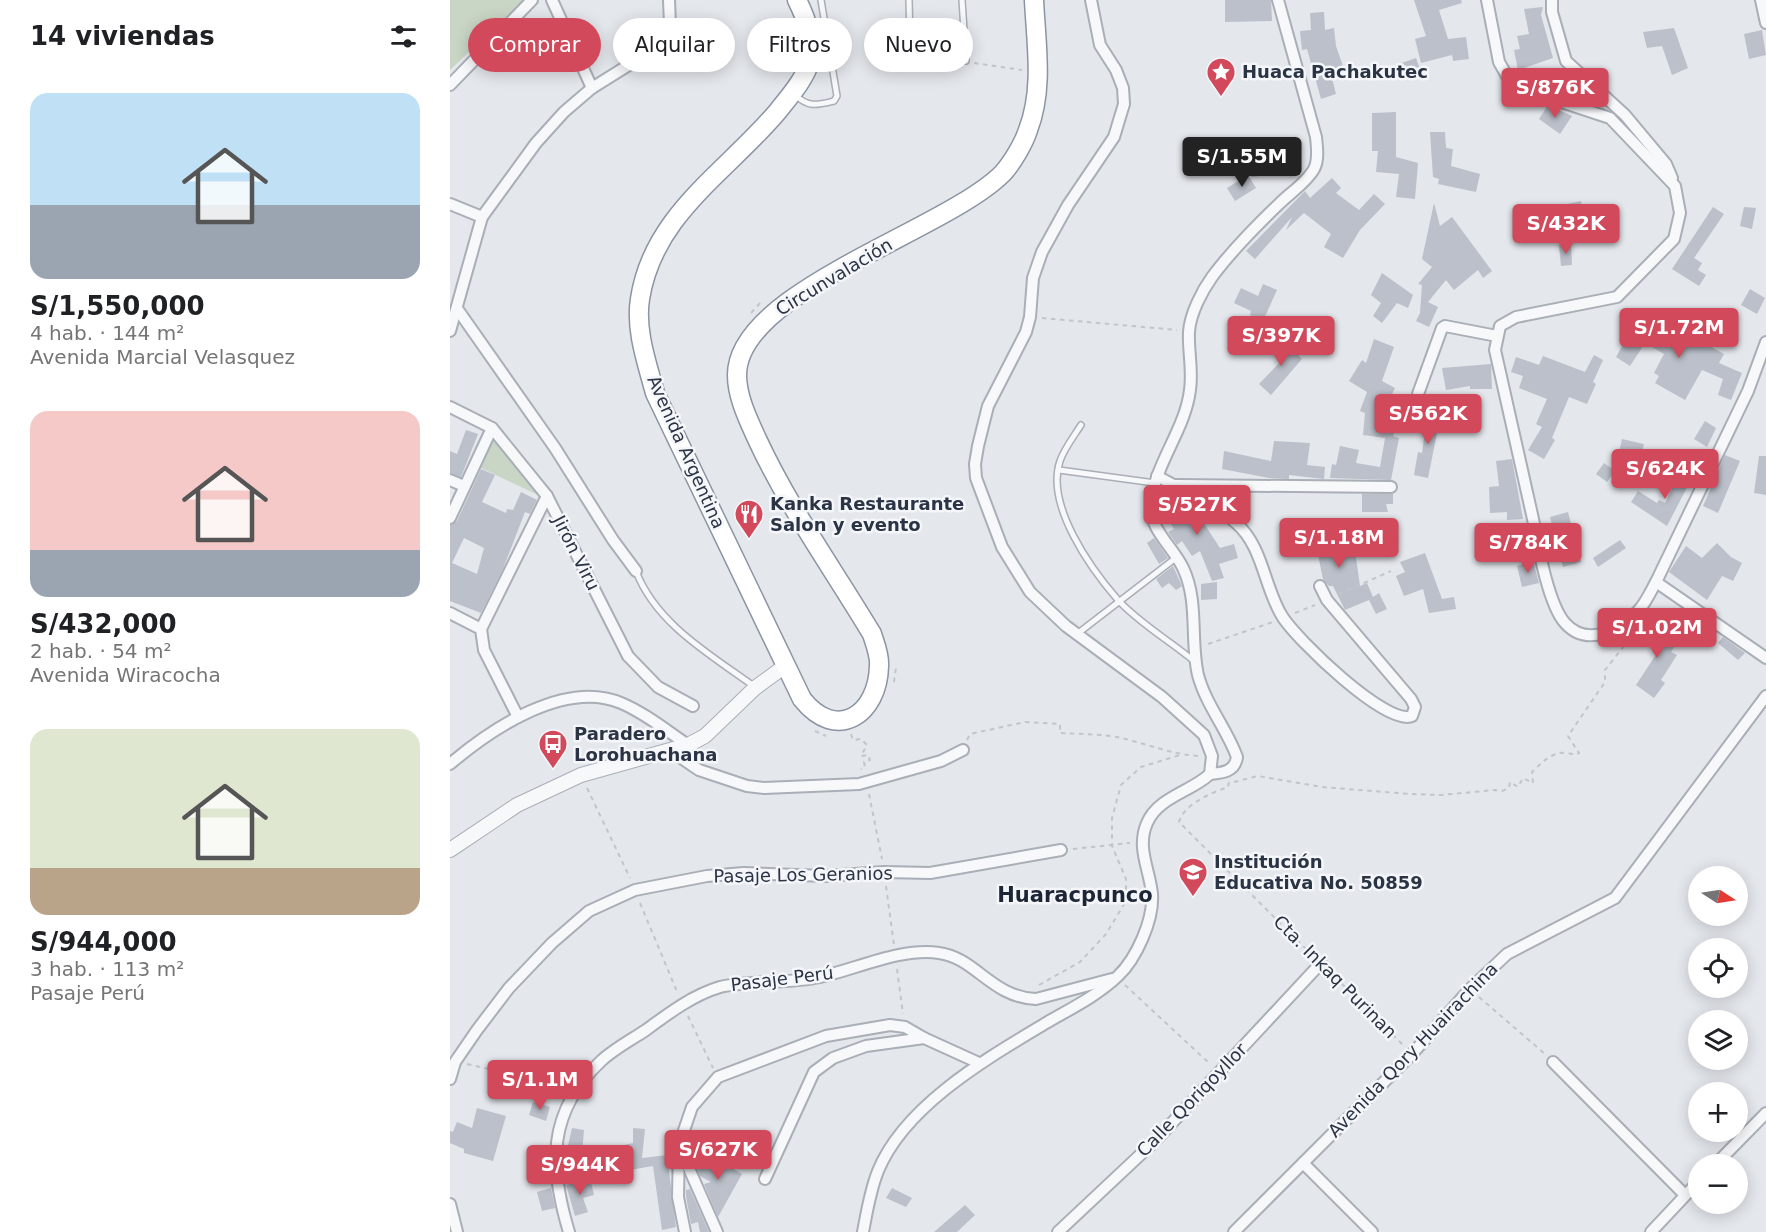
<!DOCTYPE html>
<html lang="es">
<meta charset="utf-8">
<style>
:root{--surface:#fff;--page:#f2f2f2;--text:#202124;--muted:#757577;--accent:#d1495b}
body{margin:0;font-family:"DejaVu Sans",sans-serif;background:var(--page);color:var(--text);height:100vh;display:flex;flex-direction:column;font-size:22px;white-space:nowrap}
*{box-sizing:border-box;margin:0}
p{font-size:20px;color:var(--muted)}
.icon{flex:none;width:33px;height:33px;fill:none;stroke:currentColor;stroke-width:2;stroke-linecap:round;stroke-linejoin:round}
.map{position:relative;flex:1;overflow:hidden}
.details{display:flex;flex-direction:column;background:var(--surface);width:450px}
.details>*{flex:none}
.top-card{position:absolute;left:18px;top:18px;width:570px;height:54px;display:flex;gap:12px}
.needle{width:39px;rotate:102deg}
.tools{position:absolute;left:1238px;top:866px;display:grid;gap:12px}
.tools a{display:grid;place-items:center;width:60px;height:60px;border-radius:50%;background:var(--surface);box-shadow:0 3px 15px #0003;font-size:30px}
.price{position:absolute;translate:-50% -51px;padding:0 14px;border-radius:6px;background:var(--accent);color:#fff;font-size:20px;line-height:39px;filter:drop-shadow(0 2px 3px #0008)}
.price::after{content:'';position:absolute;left:50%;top:36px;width:18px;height:14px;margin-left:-9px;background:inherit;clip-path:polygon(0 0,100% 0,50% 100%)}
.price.active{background:#222;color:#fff}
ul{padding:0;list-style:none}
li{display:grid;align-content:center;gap:12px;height:318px;padding:0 30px}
li span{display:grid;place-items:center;height:186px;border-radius:18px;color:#555}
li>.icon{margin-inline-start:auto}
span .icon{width:108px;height:108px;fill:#fffc;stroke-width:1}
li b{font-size:26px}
h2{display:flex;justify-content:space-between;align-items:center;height:72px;padding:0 30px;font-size:26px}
.pill{padding:0 21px;border-radius:27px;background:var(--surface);box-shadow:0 3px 15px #0003;font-size:21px;line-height:54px}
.pill.active{background:var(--accent);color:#fff}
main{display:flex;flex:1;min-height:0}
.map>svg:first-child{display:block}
.green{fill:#c9d6c5}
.building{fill:#bbc0ca;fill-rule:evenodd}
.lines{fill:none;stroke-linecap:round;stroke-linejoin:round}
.service-casing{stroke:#a9aeb7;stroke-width:8}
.minor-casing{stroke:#a9aeb7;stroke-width:14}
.tertiary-casing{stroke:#a9aeb7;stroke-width:16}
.trunk-casing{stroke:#8b94a3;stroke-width:21}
.path{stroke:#c2c5cb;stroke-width:2;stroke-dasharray:4.5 4.5;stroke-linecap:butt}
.service{stroke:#f7f8fa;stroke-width:5}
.minor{stroke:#f7f8fa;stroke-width:10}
.tertiary{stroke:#f7f8fa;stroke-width:14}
.trunk{stroke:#fff;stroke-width:18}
.labels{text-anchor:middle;stroke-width:5;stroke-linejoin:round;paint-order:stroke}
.poi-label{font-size:18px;font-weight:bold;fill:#2b3445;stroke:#f4f6f9;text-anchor:start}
.street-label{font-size:18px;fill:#2b3445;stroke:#f4f6f9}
.quarter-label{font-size:21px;font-weight:bold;fill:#1d2536;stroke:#f4f6f9}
</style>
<main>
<section class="details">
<h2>14 viviendas<svg class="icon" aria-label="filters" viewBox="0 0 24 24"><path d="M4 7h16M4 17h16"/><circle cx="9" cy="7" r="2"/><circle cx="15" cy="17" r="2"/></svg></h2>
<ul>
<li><span style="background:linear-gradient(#bfe0f5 60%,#9aa5b1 0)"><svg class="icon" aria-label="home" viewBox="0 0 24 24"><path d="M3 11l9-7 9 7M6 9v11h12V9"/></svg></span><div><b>S/1,550,000</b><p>4 hab. · 144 m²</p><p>Avenida Marcial Velasquez</p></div></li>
<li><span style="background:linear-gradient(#f6c9c9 75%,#9aa5b1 0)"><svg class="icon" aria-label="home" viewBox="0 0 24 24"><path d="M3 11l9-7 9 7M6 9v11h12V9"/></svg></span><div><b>S/432,000</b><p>2 hab. · 54 m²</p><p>Avenida Wiracocha</p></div></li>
<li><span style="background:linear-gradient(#dfe7d0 75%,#b9a48a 0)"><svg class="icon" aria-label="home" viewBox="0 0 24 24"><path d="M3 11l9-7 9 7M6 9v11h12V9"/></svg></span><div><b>S/944,000</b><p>3 hab. · 113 m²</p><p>Pasaje Perú</p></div></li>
</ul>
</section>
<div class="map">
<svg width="1316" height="1232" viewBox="0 0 1316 1232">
<rect width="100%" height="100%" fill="#e4e7ec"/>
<g class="green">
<path d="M0,0H74L0,70Z"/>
<path d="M42,439H47L92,497L27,466Z"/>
</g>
<g class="building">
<path d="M775,0H821L822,21L775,22Z"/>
<path d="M964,0H1011L1012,3L989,10L998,39L1016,37L1019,59L1003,61L1002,55L971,63L965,39L976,36Z"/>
<path d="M1093,7L1091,15L1103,58L1068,70L1064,50L1070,49L1067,36L1079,34L1074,9Z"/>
<path d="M874,12L875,30L884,28L886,46L894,69L881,74L886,94L871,99L857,49L852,50L850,31L861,30L860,13Z"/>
<path d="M1224,28L1238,68L1222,75L1212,46L1197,48L1193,32Z"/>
<path d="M1312,30L1316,55L1299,59L1294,34Z"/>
<path d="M966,58L970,69L950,76L946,65Z"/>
<path d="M1098,105L1122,116L1110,134L1089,119Z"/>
<path d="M946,112V157L968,163L965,199L946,197L949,174L926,172L928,151H922V113Z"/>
<path d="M980,132H995L996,148L1003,149L1001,166L1030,174L1026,192L988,184L989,179L983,177Z"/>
<path d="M798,150L815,151L816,157L835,154L837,166L818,170L817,175L803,177L790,169Z"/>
<path d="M798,175L806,188L785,201L777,188Z"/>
<path d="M882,178L891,188L886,193L909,210L924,194L935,204L910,230L893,258L874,247L881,234L854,213L836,230L842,217L805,259L796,251L855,191L860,198Z"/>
<path d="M1131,201L1133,215L1118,217L1120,236L1070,231L1071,218L1106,221L1103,207Z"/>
<path d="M984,203L990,226L1002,217L1042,271L1033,278L1028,270L1004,290L996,280L978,302L988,307L979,327L966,321L970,313L972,285L968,284L982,267L972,259Z"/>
<path d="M1263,207L1274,214L1244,258L1252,263L1248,270L1256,275L1249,286L1222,269Z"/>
<path d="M1294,207L1306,208L1302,229L1290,226Z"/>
<path d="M1121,243L1122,265L1111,266L1109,245Z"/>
<path d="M932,273L963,295L958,308L947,303L932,323L923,316L931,303L921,295Z"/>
<path d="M813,284L827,290L813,321L800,315L801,311L784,303L791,288L808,296Z"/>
<path d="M1300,289L1315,298L1307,314L1291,305Z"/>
<path d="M1189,316L1208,327L1206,330L1228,341L1239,321L1248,327L1243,337L1274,354L1269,363L1292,373L1281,400L1268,395L1273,379L1252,370L1235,400L1205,383L1209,376L1204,373L1214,354L1195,343L1180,366L1166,357Z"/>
<path d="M832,339L852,359L821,395L809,384L832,360L821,350Z"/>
<path d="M924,339L944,347L932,381L945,388L937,405L950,409L943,436L949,438L941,480L880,478L882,464L886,465L890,446L909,450L906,463L930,467L935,438L913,435L915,413L910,411L917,392L899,381L912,360L916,363Z"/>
<path d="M1144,355L1153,360L1143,382L1146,384L1137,404L1119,397L1102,438L1105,440L1094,459L1078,450L1092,427L1086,424L1097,399L1069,388L1073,376L1061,372L1066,357L1089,365L1093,356L1135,372Z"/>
<path d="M1041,364L1042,389H1020V386L996,390L992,368Z"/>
<path d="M978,411L991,413L978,478L964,475L968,452L972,453Z"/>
<path d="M1255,421L1266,428L1257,447L1244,439Z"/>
<path d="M16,430L28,434L11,477L0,473V451L7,454Z"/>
<path d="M1172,439L1194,444L1187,475L1165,470Z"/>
<path d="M824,441L860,443L857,465L875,467L874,479L839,475V479L819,478L772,469L774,451L821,461Z"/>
<path d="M1275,455L1290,461L1268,513L1253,506Z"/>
<path d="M1309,456H1316V495L1304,493Z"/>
<path d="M1062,459L1073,519L1057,520V512L1040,513L1039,487L1049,486L1046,461Z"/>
<path d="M1154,463L1165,471L1157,482L1146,474Z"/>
<path d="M31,469L45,475L32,502L56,513L57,509L63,510L71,492L87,500L80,514L75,512L53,569L31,613L0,601V525L7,521ZM14,538L34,548L27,574L2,563Z"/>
<path d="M1232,469L1244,474L1217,526L1181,502L1188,491L1207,503L1209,500L1215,503Z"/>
<path d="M912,494H943V504H936L938,512H912Z"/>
<path d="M728,496L740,502L770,548L784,544L788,558L769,564L774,578L762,581L750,551L742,556L732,541L727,545L718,532L724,529L710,507Z"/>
<path d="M1118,512L1131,562L1113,567L1100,517Z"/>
<path d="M866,523H881L882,554L905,551L910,586L917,583L923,597L929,593L937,609L926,614L919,600L895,610L883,586H879L873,579L867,550L845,551L844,535L866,534Z"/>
<path d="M704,538L718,558L709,564L697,543Z"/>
<path d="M1170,540L1176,548L1148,567L1143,558Z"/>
<path d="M1267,543L1281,557L1292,563L1283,581L1272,576L1257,600L1219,572L1236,546L1252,558Z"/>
<path d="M975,553L992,599L1004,597L1006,609L979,613L973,589L954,596L946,576L955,572L950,562Z"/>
<path d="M1083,561L1089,583L1072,587L1067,566Z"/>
<path d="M723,566L732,586L726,590L719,583L712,588L706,579Z"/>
<path d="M767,582V599L751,600V584Z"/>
<path d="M1198,622L1228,640L1221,652L1227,655L1211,680L1215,683L1204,698L1186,685L1209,650L1188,638Z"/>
<path d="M1273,637L1295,653L1288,660L1268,643Z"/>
<path d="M83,1102L100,1107L96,1121L79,1115Z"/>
<path d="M27,1108L56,1116L43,1161L14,1153V1149L0,1143V1131L3,1132L7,1122L22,1128Z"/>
<path d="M122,1128L134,1130L130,1180L116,1177L117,1150Z"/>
<path d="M183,1128L195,1129L192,1158L217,1155L226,1227L212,1230L203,1166L174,1171L170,1146L183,1143Z"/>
<path d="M255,1153L292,1174L268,1217L254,1184L261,1182L250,1176L247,1168Z"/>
<path d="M79,1156L96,1159L94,1173L77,1170Z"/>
<path d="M130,1181V1184L141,1182L144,1195L133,1198L138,1212L125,1216L116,1185Z"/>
<path d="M101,1188L105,1208L92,1211L87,1192Z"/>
<path d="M442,1188L462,1198L456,1207L436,1198Z"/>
<path d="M240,1189L259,1232H250L248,1222L241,1224L236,1196V1190Z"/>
<path d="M515,1205L525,1215L507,1232H484Z"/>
</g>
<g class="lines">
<g class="service-casing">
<g id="service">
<path d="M459,0L460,42L465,50L516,61L512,0"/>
<path d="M344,94C358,108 367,105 384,101L387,96L371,0"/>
<path d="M631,425C624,436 614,449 610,461C595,505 641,569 668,600C689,623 720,641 744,661"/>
<path d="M609,470L705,483"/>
<path d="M186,571C206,624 261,655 305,687"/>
<path d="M627,634L727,557"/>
</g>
</g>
<g class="minor-casing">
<g id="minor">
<path d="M102,0L142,88"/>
<path d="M1037,0L1049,62L1057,76L1069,88L1160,118L1225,186L1230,213L1224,239L1167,297L1066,317L1050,326L1045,350C1058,406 1070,463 1083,519C1088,545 1098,604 1115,623C1137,648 1171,630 1189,610C1196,602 1201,591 1206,582L1298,391L1316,342"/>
<path d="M1102,0V12L1116,61L1175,115L1216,164L1222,178"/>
<path d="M1311,0L1316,23"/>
<path d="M0,85L82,0"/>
<path d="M0,204L32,217"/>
<path d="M8,310L105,448L163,540L186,571"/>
<path d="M0,331L32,217L86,143L114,112L142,88L206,48L220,25L219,0"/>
<path d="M968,394L992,328L995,326L1047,336"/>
<path d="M0,407L42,428L97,496L178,656L208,687L243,706"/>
<path d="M707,476C730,489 768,506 786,523C813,546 814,587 832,616C846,639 937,727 962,716L965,707L961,699L877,600L870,586"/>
<path d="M0,480L14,486"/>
<path d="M726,485L941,487"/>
<path d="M0,518L42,428"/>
<path d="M1206,582L1316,658"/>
<path d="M0,613L31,629L34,650L68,717"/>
<path d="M31,629L97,496"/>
<path d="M221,751L249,770L297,786L314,788L409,784L491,761L513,750"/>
<path d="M0,764C41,729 115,679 171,703C195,713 217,731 238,745"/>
<path d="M760,774C772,773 785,772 787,757C777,729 756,705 748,675C740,641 749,601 733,568C724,548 699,529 701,505C704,464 735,431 740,390C743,370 738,351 739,332C740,314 752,291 762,277C782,250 805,227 829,204C840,193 857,182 864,169C869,160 867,147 866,137L828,0"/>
<path d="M1103,1062L1235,1195"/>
<path d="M0,1079L5,1062L27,1030L59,988L102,943L139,911L185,890L257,876L294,873L376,876L434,872L480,873L611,850"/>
<path d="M230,1148L267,1232"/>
<path d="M853,1163L922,1232"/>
<path d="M1266,1164L1316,1113"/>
<path d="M315,1179L364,1072L383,1058L416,1046L474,1038L529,1063"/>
<path d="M0,1204L7,1232"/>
<path d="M119,1232C99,1166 97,1112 151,1061C164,1049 181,1040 196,1030C219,1013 243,995 270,987C298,980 339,984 370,977C406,969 453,947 489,953C526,958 541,997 586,999L662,979"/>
<path d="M235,1232L228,1197L229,1145L242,1107L268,1077L376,1036L440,1025L455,1027L474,1038"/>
<path d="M413,1232C417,1211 420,1191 428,1171C455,1105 538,1058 596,1023C620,1009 647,996 668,976C686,959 704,920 702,894C700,870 686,848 697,823C708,797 741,792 760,774L762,756L754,735L712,697L616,626L580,592L552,547L526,478L525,464L528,446L538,406L576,332L580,317L583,278L592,252L618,205L664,137L674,104L673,88L666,70L650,45L641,0"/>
<path d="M608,1232L706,1140L871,963"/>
<path d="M784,1232L962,1054L1020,989L1057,954L1165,898L1316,696"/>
<path d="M1201,1232L1248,1182"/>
</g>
</g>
<g class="tertiary-casing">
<path id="tertiary" d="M0,850L67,805L131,775L238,745L255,736L305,688L335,666"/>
</g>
<g class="trunk-casing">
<path id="trunk" d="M347,0C356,18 365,41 360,61C355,79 339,97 328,111C277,172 203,214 190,299C185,330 197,363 205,393L352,699C387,743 428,714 429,666C430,655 425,644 422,634C383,569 339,508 307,439C298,419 287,397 287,375C287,291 496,231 553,173C562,163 574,143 578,130C594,89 586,43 584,0"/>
</g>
<g class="path">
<path d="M524,63L572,70"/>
<path d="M301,313L311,302"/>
<path d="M592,318L727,330"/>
<path d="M889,594L941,571"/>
<path d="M845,613L865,605"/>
<path d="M758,644L823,622"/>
<path d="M444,682L446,667"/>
<path d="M365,731L376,736"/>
<path d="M401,734L403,740L411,739L417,745L411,756L418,755L420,760L414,762L415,767L411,769"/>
<path d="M517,740L520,734L575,722L610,724V733C629,734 649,734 667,737C695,743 722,755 750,756"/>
<path d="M779,782L778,787C761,793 734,804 729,822L862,955"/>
<path d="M784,782L808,776L872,787L960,794L991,795L1045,790L1052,791L1059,788L1060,782L1068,787L1073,778L1083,783L1082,772C1096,759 1105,748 1125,755L1129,753L1118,736L1155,682V670L1186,631"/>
<path d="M137,788L180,878"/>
<path d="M419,794L432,859"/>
<path d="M623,849L680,843"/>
<path d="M436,886L444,945"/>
<path d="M190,903L228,994"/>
<path d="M447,969L453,1014"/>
<path d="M879,971L954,1046"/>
<path d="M589,985L630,962L656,934L676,901V879L662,846V818L671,785L691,767L730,755"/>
<path d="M675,985L759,1063"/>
<path d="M1029,997L1095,1054"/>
<path d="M238,1016L263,1068"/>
<path d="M17,1064L114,1086"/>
</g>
<use href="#service" class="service"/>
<use href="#minor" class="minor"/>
<use href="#tertiary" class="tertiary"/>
<use href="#trunk" class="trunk"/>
</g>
<defs>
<g id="sight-pin" transform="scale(1.5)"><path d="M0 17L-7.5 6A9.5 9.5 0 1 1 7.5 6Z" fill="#d1495b" stroke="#f4f6f9"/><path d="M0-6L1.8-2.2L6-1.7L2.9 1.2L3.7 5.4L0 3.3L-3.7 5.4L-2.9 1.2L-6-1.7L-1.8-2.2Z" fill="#fff"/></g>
<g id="restaurant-pin" transform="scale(1.5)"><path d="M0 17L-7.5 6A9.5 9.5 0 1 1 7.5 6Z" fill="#d1495b" stroke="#f4f6f9"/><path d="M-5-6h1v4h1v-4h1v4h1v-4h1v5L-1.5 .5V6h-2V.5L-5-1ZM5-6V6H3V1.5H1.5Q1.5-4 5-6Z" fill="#fff"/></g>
<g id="bus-pin" transform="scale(1.5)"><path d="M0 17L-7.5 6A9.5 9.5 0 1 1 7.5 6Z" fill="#d1495b" stroke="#f4f6f9"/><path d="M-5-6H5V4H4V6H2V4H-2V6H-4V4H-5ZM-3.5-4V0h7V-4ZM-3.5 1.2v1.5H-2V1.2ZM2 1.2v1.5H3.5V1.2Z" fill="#fff"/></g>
<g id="school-pin" transform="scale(1.5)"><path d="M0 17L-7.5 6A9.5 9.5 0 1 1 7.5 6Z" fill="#d1495b" stroke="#f4f6f9"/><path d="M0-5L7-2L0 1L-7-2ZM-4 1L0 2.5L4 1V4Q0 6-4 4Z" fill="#fff"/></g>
</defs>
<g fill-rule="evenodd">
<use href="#sight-pin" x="771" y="72"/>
<use href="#restaurant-pin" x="299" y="514"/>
<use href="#bus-pin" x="103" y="744"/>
<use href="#school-pin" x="743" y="872"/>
</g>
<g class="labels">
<g class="poi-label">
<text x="792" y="78">Huaca Pachakutec</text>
<text x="320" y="510">Kanka Restaurante<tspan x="320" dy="21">Salon y evento</tspan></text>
<text x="124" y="740">Paradero<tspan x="124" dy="21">Lorohuachana</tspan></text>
<text x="764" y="868">Institución<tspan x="764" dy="21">Educativa No. 50859</tspan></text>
</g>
<g class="street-label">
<text transform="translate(384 277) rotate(-31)" y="6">Circunvalación</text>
<text transform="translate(236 452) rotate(66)" y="6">Avenida Argentina</text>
<text transform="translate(126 553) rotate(63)" y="6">Jirón Viru</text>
<text transform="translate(353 875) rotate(-1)" y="6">Pasaje Los Geranios</text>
<text transform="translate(885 977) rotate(45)" y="6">Cta. Inkaq Purinan</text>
<text transform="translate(332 979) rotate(-7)" y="6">Pasaje Perú</text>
<text transform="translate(963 1050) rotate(-46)" y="6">Avenida Qory Huairachina</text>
<text transform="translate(742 1100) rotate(-46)" y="6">Calle Qoriqoyllor</text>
</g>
<g class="quarter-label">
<text x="625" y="902">Huaracpunco</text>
</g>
</g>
</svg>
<div class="tools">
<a><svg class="needle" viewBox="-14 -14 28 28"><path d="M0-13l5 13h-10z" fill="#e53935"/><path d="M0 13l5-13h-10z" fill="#757577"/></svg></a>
<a><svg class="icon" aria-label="locate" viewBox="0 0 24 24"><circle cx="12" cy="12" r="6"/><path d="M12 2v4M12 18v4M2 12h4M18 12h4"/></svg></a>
<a><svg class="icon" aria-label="layers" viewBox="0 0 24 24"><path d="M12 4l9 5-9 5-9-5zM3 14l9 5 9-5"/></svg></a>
<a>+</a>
<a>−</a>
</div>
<b class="price" style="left:1105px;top:119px">S/876K</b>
<b class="price active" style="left:792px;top:188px">S/1.55M</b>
<b class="price" style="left:1116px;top:255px">S/432K</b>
<b class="price" style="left:1229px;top:359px">S/1.72M</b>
<b class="price" style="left:831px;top:367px">S/397K</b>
<b class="price" style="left:978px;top:445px">S/562K</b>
<b class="price" style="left:1215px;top:500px">S/624K</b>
<b class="price" style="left:747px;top:536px">S/527K</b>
<b class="price" style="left:889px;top:569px">S/1.18M</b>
<b class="price" style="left:1078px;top:574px">S/784K</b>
<b class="price" style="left:1207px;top:659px">S/1.02M</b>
<b class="price" style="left:90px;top:1111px">S/1.1M</b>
<b class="price" style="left:268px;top:1181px">S/627K</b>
<b class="price" style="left:130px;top:1196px">S/944K</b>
<div class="top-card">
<a class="pill active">Comprar</a>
<a class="pill">Alquilar</a>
<a class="pill">Filtros</a>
<a class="pill">Nuevo</a>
</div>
</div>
</main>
